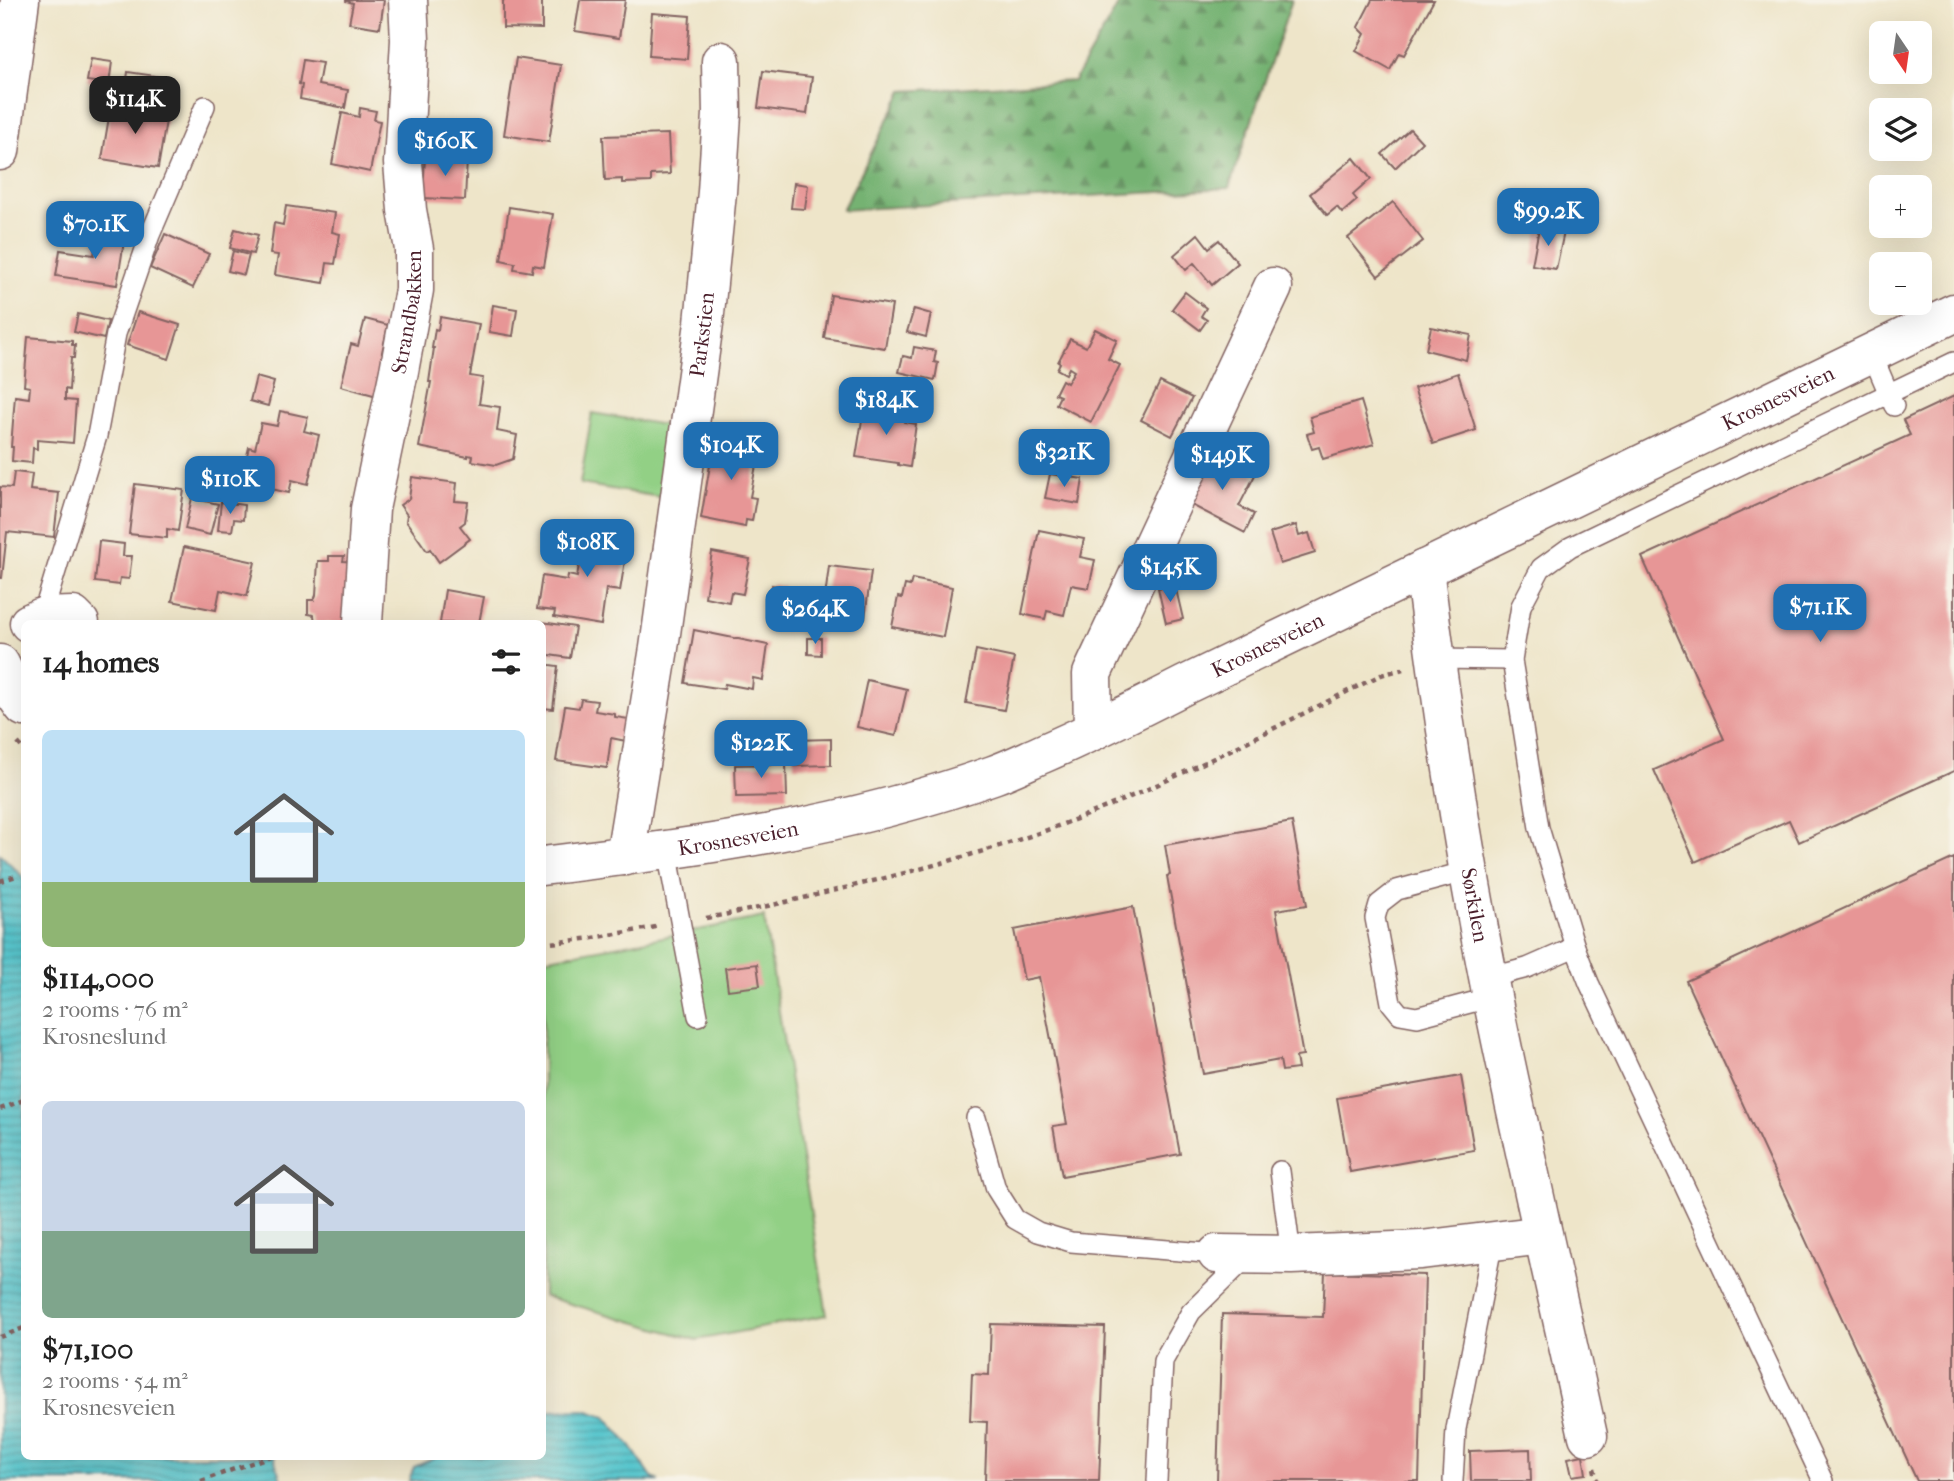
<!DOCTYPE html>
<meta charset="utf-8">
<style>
:root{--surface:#fff;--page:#f6f6f6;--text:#222;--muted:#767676;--accent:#1f6fb2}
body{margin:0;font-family:"IM FELL French Canon",serif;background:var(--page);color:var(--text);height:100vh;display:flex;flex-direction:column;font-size:26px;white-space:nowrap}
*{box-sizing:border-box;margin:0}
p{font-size:23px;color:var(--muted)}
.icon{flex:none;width:38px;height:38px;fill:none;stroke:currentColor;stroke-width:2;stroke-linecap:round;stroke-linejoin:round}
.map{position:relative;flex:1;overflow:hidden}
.sheet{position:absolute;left:21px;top:620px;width:525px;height:840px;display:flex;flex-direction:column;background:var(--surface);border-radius:10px;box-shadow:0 7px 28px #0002}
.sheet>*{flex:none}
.needle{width:46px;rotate:167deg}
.buttons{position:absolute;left:1869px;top:21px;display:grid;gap:14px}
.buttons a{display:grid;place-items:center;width:63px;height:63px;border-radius:10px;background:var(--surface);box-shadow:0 7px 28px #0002;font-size:35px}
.price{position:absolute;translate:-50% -60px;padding:0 16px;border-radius:14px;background:var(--accent);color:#fff;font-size:23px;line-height:46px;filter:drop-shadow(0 2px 4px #0008)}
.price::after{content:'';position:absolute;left:50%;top:42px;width:21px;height:16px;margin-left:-10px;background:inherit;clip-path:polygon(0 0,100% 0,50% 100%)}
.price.on{background:#222;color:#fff}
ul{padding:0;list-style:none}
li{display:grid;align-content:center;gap:14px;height:371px;padding:0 21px}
li span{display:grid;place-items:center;height:217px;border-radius:10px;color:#555}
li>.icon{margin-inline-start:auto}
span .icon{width:126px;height:126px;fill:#fffc;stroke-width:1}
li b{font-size:30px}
h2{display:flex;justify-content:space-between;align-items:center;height:84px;padding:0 21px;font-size:30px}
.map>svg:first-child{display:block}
.forest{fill:url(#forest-firs);stroke:#60684e;stroke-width:2}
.green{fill:#92d085;stroke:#6e7858;stroke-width:2}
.water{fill:url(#water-rules);stroke:#52727c;stroke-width:2}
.building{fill:#e79696}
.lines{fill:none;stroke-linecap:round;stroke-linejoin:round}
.lane-casing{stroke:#836462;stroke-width:22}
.street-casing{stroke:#836462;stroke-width:41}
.path{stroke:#836462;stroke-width:4.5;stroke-dasharray:5 5;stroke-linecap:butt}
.lane{stroke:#fff;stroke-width:19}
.street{stroke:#fff;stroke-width:38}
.labels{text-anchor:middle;stroke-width:7;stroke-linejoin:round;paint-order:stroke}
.street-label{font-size:21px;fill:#4a1f2b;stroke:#f7f3e8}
</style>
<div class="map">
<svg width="1954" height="1481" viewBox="0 0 1954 1481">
<defs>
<pattern id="forest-firs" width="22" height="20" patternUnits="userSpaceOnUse" patternTransform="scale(1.75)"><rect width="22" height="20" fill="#75b272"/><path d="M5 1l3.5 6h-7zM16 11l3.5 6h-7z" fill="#62905e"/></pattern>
<pattern id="water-rules" width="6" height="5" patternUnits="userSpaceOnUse" patternTransform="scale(1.75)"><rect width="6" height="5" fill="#59c6cd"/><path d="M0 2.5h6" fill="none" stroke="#4ca0a7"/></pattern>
</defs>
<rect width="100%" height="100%" fill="#f7f3e8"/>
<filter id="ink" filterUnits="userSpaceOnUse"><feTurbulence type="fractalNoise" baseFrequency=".0143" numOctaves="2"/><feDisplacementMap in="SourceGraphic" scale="14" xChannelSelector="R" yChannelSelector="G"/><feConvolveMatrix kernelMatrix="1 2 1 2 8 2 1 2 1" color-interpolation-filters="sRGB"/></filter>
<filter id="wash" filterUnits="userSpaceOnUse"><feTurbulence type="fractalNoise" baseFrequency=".00686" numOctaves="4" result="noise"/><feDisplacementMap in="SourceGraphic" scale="28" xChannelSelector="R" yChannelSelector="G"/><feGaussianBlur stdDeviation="1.57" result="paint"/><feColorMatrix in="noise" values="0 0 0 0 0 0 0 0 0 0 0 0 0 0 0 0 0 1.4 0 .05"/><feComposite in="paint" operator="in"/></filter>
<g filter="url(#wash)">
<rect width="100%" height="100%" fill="#eee5c9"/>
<path class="forest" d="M1121,0H1292L1229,188L842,210L903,91L1074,81Z"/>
<g class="green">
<path d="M592,413L677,427L666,498L580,484Z"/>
<path d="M764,917L827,1315L697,1340L543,1296V959L643,941Z"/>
</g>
<g class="water">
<path d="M0,854L24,878V1456H274L281,1481H0Z"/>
<path d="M585,1410L606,1417L629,1444L652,1478L659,1481H409L414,1467L439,1456H542L543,1411Z"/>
</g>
<g id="blocks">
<g class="building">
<path d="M346,0H384L380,28L349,23L353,3L346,1Z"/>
<path d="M503,0H542V29L503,28Z"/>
<path d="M580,0H625L619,38L575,31Z"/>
<path d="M1372,0H1434L1404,55L1399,53L1390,70L1356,51L1365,34L1358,27Z"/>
<path d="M652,13L690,16L687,59L649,56Z"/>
<path d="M516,58L561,65L549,142L504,135Z"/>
<path d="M91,59L112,62L109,84L87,81Z"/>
<path d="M303,60L322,63L318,85L348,90L345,108L300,99L302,85L299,84Z"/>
<path d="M763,71L812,77L807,114L758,108Z"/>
<path d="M128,72L169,78L165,107L124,101Z"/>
<path d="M131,104L148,106V112L167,115L158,168L102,159L111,105L130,109Z"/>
<path d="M360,108L376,111L374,120L380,121L370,172L332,164L342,113L359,117Z"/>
<path d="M1410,129L1422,142L1395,168L1382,154Z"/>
<path d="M668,134L670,174L651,175V182L622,183V179L605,180L603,136Z"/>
<path d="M425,157L467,159L465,200L423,198Z"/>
<path d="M1354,158L1371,179L1353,195L1357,200L1342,213L1337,207L1327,215L1310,194Z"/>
<path d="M794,183L808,185L805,209L791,208Z"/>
<path d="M1393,202L1423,241L1378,276L1348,238Z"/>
<path d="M286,206L335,213L332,232L340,234L335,264L327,263L324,283L275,275L278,255L270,254L274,223L283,225Z"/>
<path d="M509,207L553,214L544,267L533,265L532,272L514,269L515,263L501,260Z"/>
<path d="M1539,228L1564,232L1556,269L1532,265Z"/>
<path d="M235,229L258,235L253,254L230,248Z"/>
<path d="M98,231L125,235L117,285L56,276L60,250L94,255Z"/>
<path d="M165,234L209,254L193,288L150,268Z"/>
<path d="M1198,234L1209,248L1219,240L1238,263L1212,285L1194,263L1186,270L1174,255Z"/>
<path d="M233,251L249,255L244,275L228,271Z"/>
<path d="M1185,292L1206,308L1201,316L1207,320L1200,330L1172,309Z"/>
<path d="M831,295L892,305L885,348L824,338Z"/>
<path d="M493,305L517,309L513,336L489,332Z"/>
<path d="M914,309L931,314L926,337L907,332Z"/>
<path d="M138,312L180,325L169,359L127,345Z"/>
<path d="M78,314L108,321L104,339L74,332Z"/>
<path d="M440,317L479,324L470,376L483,378L479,404L500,407L497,431L517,435L513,459L496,465L472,461L473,456L468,455V457L419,447L431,382H429L434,348H432L435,329L438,330Z"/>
<path d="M365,319L388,325L382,352L388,354L377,396L341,386L351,344L358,346Z"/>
<path d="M1431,327L1471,335L1466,360L1426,350Z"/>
<path d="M1095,329L1117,340L1108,359L1120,365L1091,422L1056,404L1060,396L1055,394L1062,380L1067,383L1074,371L1069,368L1066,374L1057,369L1060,363L1058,362L1070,339L1086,347Z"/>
<path d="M28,337L72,341V345H75L74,358H71L69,390L65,389V400L76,401L73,443L37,440V449L33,448L32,463L12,461L13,447H11L15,396L29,398L30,387L24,386Z"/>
<path d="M914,347L936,351L934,362L938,363L935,380L899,372L903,356L912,358Z"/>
<path d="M1458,373L1476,430L1433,444L1414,388Z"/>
<path d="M256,377L274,382L268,406L250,401Z"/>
<path d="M1160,382L1192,398L1172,436L1141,420Z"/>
<path d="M1954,396V771L1799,842L1789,820L1695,862L1654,770L1724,739L1642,557L1910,435L1903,420Z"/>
<path d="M1361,401L1374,444L1323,459L1319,447L1312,449L1307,434L1314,432L1310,417Z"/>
<path d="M864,408L906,414L904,422L916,424L910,467L898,465V463L856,457Z"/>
<path d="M280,411L308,417L304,431L319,435L308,484L292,480L289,493L263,487L266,475L250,471L251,465L245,464L249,447L255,449L261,423L277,426Z"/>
<path d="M715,436L760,444L750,497L756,498L752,521L746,520L745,527L701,518Z"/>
<path d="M1210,451L1255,475L1239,506L1254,514L1245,533L1184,501Z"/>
<path d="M14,472L32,474L30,490L59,493L54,537L7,532L2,578H0V487L12,488Z"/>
<path d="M232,474L256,480L252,498L227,492Z"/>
<path d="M1050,474L1083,479L1079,504L1045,498Z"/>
<path d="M412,477L457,483L455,501L468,502L465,522L460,526L470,539L439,562L430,549L427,551L406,521L407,515L400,505L409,499Z"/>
<path d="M135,484L184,490L178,531L167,529V538L129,534Z"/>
<path d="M192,498L218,504L210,535L185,529Z"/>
<path d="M221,502L244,505L243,520L234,519L232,531L218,530Z"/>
<path d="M1296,525L1299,536L1309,533L1315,553L1280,564L1270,533Z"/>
<path d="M585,529L629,536L620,591L606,589L601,625L554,617L555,611L537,609L542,576L567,580L568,575L577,577L581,552L576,551L579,533L584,534Z"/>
<path d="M1039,530L1084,539L1080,557L1095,560L1089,588L1071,585L1064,615L1047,611L1045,619L1022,614Z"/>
<path d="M99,541L124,544L123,556H132L129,579L120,578L119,585L95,582Z"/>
<path d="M184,547L255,562L247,596L220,590L216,610L172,601Z"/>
<path d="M712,552L750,559L743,594L731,592L729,602L705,597Z"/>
<path d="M329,556H344L343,561L355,562L353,623H315L314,615L308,614V600H314L316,595L318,561H329Z"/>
<path d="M829,566L871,571L865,618L823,613Z"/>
<path d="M912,579L952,587L943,637L892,627L898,597L902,598L905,585L910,586Z"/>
<path d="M772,585L784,587L782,603L770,601Z"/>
<path d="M1175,585L1183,619L1166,623L1158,588Z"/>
<path d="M445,590L484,597L479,623H440Z"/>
<path d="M542,622L575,627L570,658L542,654Z"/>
<path d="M694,630L768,645L763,680L753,678L752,689L725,684L724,689L685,683Z"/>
<path d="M808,638H821V655L808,654Z"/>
<path d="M976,650L1014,658L1004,710L966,703Z"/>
<path d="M542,664L558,666L553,709L542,708Z"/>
<path d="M867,680L907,689L896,736L857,727Z"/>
<path d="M581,699L597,701L595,711L615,714V717L629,719L626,741L611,738L607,768L556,761L565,706L579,708Z"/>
<path d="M831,739V765L794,766L793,740Z"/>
<path d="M786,764L787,796L736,797L735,765Z"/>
<path d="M1292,822L1307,905L1276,910L1303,1056L1296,1057L1298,1069L1282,1071L1280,1060L1203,1074L1167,876L1170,875L1165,845Z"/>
<path d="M1954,858V1481H1917L1686,981Z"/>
<path d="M1133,907L1180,1154L1062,1176L1053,1126L1067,1124L1039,977L1024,980L1014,930Z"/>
<path d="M757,964L760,986L728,990L725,968Z"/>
<path d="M1461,1076L1474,1150L1350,1172L1337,1098Z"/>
<path d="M1325,1272L1425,1275L1419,1481H1217L1222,1314L1323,1317Z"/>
<path d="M991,1324L1105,1327L1099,1481H985L987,1422L970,1421L972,1374L989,1375Z"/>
<path d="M1530,1449L1531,1481H1471L1470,1451Z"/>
<path d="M1583,1455L1586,1474L1572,1476L1568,1458Z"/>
</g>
</g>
</g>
<g filter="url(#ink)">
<use href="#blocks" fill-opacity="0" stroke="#836462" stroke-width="2"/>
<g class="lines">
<g class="lane-casing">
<g id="lane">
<path d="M1871,352L1894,406"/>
<path d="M42,617L97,436L116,334L150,235L205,106"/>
<path d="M1435,659L1512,660"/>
<path d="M667,851L698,1016"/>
<path d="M1468,871L1397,890L1379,904L1375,918L1391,1003L1400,1014L1417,1017L1492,997"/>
<path d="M1488,978L1527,968L1575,947"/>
<path d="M976,1118L996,1189L1015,1219L1038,1232L1071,1242L1217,1254"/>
<path d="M1280,1171L1291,1255"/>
<path d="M1157,1481L1163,1361L1191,1312L1249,1255"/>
<path d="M1453,1481L1456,1429L1493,1241"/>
<path d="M1823,1481L1589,983L1575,947L1539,828L1512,660L1521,606L1541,568L1570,547L1954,362"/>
</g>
</g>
<g class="street-casing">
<g id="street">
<path d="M0,151L20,0"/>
<path id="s1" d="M1424,569C1442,713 1464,856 1492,997C1522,1144 1556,1290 1588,1436"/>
<path d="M29,623L42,617L73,616L80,623"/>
<path id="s2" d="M363,623L370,509L399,371L414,290V249L407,210L403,163L410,40L408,0"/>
<path d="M0,664L14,693L24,707"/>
<path d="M1093,731L1092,674L1273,287"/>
<path id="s3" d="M625,856L659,648L704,323L717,192L722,114L721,61"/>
<path id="s4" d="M542,866C696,848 847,827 993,775C1010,769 1026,761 1042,754C1091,733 1138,709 1185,685L1954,313"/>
<path d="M1217,1254L1291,1255L1421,1250L1543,1235"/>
</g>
</g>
<g class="path">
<path d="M18,743L24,750"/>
<path d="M0,881L16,876"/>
<path d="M706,918C758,909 809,897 861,884C938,865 1015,844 1089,814C1189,774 1284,722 1381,675L1403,669"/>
<path d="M542,944L593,938L656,927"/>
<path d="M0,1109L24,1100"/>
<path d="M0,1337L24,1328"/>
<path d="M1594,1468L1597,1481"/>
<path d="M201,1481L271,1456"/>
</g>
<use href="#lane" class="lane"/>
<use href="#street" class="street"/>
</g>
</g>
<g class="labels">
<g class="street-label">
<text dy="7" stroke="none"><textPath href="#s2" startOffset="315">Strandbakken</textPath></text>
<text dy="7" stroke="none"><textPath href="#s3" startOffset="527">Parkstien</textPath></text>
<text dy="7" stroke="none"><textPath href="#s4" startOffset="1332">Krosnesveien</textPath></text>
<text dy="7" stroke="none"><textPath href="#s4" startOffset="765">Krosnesveien</textPath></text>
<text dy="7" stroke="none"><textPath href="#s4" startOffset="198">Krosnesveien</textPath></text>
<text dy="7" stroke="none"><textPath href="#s1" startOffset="340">Sørkilen</textPath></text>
</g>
</g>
</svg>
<div class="buttons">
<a><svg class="needle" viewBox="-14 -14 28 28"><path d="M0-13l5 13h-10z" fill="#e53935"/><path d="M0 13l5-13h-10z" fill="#767676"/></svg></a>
<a><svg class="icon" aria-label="layers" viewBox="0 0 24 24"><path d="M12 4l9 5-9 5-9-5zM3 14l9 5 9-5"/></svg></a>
<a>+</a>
<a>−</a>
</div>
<b class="price on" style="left:135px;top:136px">$114K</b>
<b class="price" style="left:445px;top:178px">$160K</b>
<b class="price" style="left:1548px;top:248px">$99.2K</b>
<b class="price" style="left:95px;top:261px">$70.1K</b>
<b class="price" style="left:886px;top:437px">$184K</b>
<b class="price" style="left:731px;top:482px">$104K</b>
<b class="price" style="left:1064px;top:489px">$321K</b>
<b class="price" style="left:1222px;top:492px">$149K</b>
<b class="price" style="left:230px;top:516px">$110K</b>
<b class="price" style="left:587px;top:579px">$108K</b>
<b class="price" style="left:1170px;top:604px">$145K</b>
<b class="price" style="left:1820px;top:644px">$71.1K</b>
<b class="price" style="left:815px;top:646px">$264K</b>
<b class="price" style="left:761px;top:780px">$122K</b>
<section class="sheet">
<h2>14 homes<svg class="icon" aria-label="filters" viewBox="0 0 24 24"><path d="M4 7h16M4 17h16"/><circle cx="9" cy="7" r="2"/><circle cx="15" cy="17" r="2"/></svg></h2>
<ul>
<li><span style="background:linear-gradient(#bfe0f5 70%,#8fb573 0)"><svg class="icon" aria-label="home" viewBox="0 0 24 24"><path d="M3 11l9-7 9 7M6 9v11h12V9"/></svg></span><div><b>$114,000</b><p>2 rooms · 76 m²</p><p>Krosneslund</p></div></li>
<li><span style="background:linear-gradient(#c9d6e8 60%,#7fa58c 0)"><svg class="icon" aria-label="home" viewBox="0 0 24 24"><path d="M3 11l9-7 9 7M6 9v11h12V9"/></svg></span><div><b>$71,100</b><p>2 rooms · 54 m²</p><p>Krosnesveien</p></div></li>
</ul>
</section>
</div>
